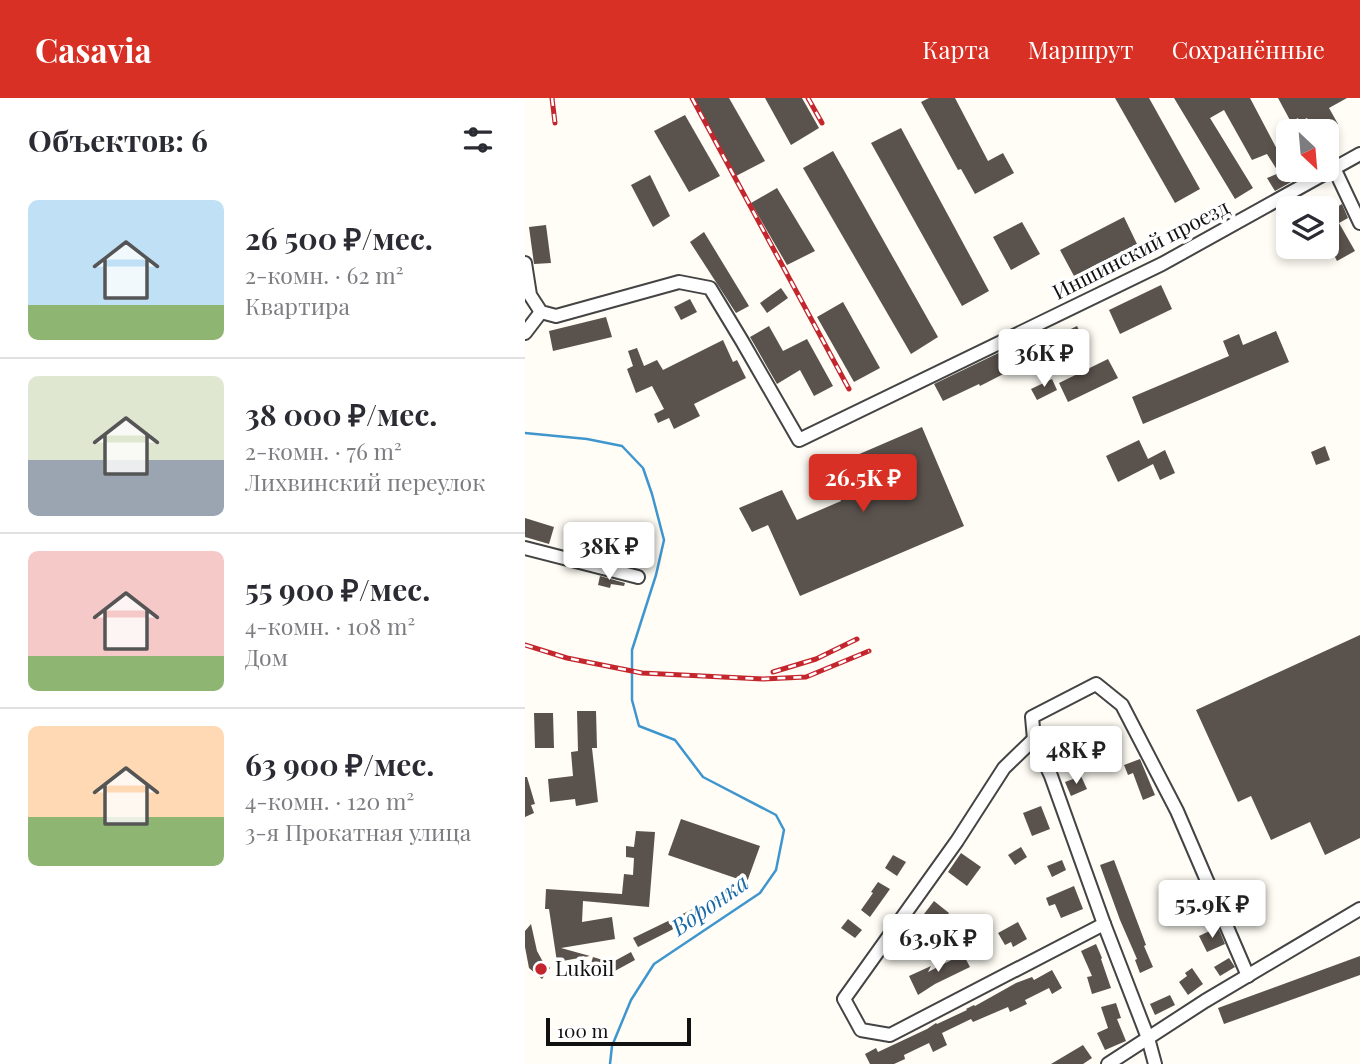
<!DOCTYPE html>
<html lang="ru">
<meta charset="utf-8">
<style>
:root{--surface:#fff;--page:#f2f2f3;--text:#2b2b33;--muted:#7c7c81;--line:#e1e1e2;--accent:#d93025}
body{margin:0;font-family:"Playfair Display",serif;background:var(--page);color:var(--text);height:100vh;display:flex;flex-direction:column;font-size:26px;white-space:nowrap}
*{box-sizing:border-box;margin:0}
p{font-size:23px;color:var(--muted)}
.icon{flex:none;width:38px;height:38px;fill:none;stroke:currentColor;stroke-width:2;stroke-linecap:round;stroke-linejoin:round}
.map{position:relative;flex:1;overflow:hidden}
.details{display:flex;flex-direction:column;background:var(--surface);width:525px}
.details>*{flex:none}
.needle{width:46px;rotate:154deg}
.controls{position:absolute;left:751px;top:21px;display:grid;gap:14px}
.controls a{display:grid;place-items:center;width:63px;height:63px;border-radius:10px;background:var(--surface);box-shadow:0 4px 10px #0003;font-size:35px}
.scale{position:absolute;left:21px;bottom:18px;width:145px;box-sizing:border-box;padding-left:7px;border:4px solid #111;border-top:0;font-size:19px;line-height:24px;white-space:nowrap;color:#111;-webkit-text-stroke:5px #fff;paint-order:stroke}
.price{position:absolute;translate:-50% -60px;padding:0 16px;border-radius:7px;background:#fff;color:#222;font-size:23px;line-height:46px;filter:drop-shadow(0 2px 4px #0008)}
.price::after{content:'';position:absolute;left:50%;top:42px;width:21px;height:16px;margin-left:-10px;background:inherit;clip-path:polygon(0 0,100% 0,50% 100%)}
.price.on{background:var(--accent);color:#fff}
ul{padding:0;list-style:none}
li{display:flex;align-items:center;gap:21px;height:175px;padding:0 28px}
li+li{border-top:2px solid var(--line)}
li span{display:grid;place-items:center;flex:none;width:196px;height:140px;border-radius:10px;color:#555}
li>.icon{margin-inline-start:auto}
span .icon{width:84px;height:84px;fill:#fffc;stroke-width:1}
li b{font-size:30px}
h2{display:flex;justify-content:space-between;align-items:center;height:84px;padding:0 28px;font-size:30px}
header{display:flex;align-items:center;gap:42px;box-sizing:border-box;height:98px;padding:0 35px;background:var(--accent);color:#fff}
header strong{font-size:33px}
nav{display:flex;gap:38px;margin-inline-start:auto;font-size:24px}
main{display:flex;flex:1;min-height:0}
.map>svg:first-child{display:block}
.lines{fill:none;stroke-linecap:round;stroke-linejoin:round}
.stream{stroke:#3f96cf;stroke-width:2.5}
.building{fill:#5a524d}
.street-casing{stroke:#444;stroke-width:16}
.street{stroke:#fff;stroke-width:12}
.rail-casing{stroke:#c4262e;stroke-width:5}
.rail{stroke:#fff;stroke-width:2.5;stroke-dasharray:8;stroke-linecap:butt}
.poi-dot{fill:#c4262e;stroke:#fff;stroke-width:2.5}
.labels{text-anchor:middle;stroke-width:7;stroke-linejoin:round;paint-order:stroke}
.street-label{font-size:21px;fill:#111;stroke:#fff}
.poi-label{font-size:21px;fill:#111;stroke:#fff;text-anchor:start}
.water-label{font-size:23px;font-style:italic;fill:#1768a6;stroke:#fff}
</style>
<header>
<strong>Casavia</strong>
<nav><a>Карта</a><a>Маршрут</a><a>Сохранённые</a></nav>
</header>
<main>
<section class="details">
<h2>Объектов: 6<svg class="icon" aria-label="filters" viewBox="0 0 24 24"><path d="M4 7h16M4 17h16"/><circle cx="9" cy="7" r="2"/><circle cx="15" cy="17" r="2"/></svg></h2>
<ul>
<li><span style="background:linear-gradient(#bfe0f5 75%,#8fb573 0)"><svg class="icon" aria-label="home" viewBox="0 0 24 24"><path d="M3 11l9-7 9 7M6 9v11h12V9"/></svg></span><div><b>26 500 ₽/мес.</b><p>2-комн. · 62 m²</p><p>Квартира</p></div></li>
<li><span style="background:linear-gradient(#dfe7d0 60%,#9aa5b1 0)"><svg class="icon" aria-label="home" viewBox="0 0 24 24"><path d="M3 11l9-7 9 7M6 9v11h12V9"/></svg></span><div><b>38 000 ₽/мес.</b><p>2-комн. · 76 m²</p><p>Лихвинский переулок</p></div></li>
<li><span style="background:linear-gradient(#f6c9c9 75%,#8fb573 0)"><svg class="icon" aria-label="home" viewBox="0 0 24 24"><path d="M3 11l9-7 9 7M6 9v11h12V9"/></svg></span><div><b>55 900 ₽/мес.</b><p>4-комн. · 108 m²</p><p>Дом</p></div></li>
<li><span style="background:linear-gradient(#ffd9b3 65%,#8fb573 0)"><svg class="icon" aria-label="home" viewBox="0 0 24 24"><path d="M3 11l9-7 9 7M6 9v11h12V9"/></svg></span><div><b>63 900 ₽/мес.</b><p>4-комн. · 120 m²</p><p>3-я Прокатная улица</p></div></li>
</ul>
</section>
<div class="map">
<svg width="835" height="966" viewBox="0 0 835 966">
<rect width="100%" height="100%" fill="#fffdf5"/>
<g class="lines">
<path class="stream" d="M0,335L62,341L97,348L118,370L127,396L139,442L131,477L107,552V602L114,628L150,642L178,679L251,717L259,732L251,772L235,795L129,866L106,902L87,948L85,966"/>
</g>
<g class="building">
<path d="M167,0H204L240,63L211,78Z"/>
<path d="M240,0H277L294,30L266,47Z"/>
<path d="M404,0H430L463,63L478,55L489,75L450,96L436,71L433,72L396,4Z"/>
<path d="M590,0H624L675,91L650,105Z"/>
<path d="M649,0H725L763,72H780L782,75L750,93L742,80L754,75L742,56L727,62L699,12L685,20L728,90L710,101Z"/>
<path d="M753,0H822L804,10L813,26L798,33H790L782,20L774,24L773,20L766,24Z"/>
<path d="M160,17L195,78L164,94L129,33Z"/>
<path d="M376,30L464,193L437,208L346,45Z"/>
<path d="M308,53L413,239L386,256L278,70Z"/>
<path d="M125,77L145,118L128,129L106,87Z"/>
<path d="M252,90L290,153L262,167L226,105Z"/>
<path d="M817,106L823,120L814,125L830,153L812,163L802,143V115Z"/>
<path d="M599,119L612,146L549,178L535,152Z"/>
<path d="M497,124L515,156L486,172L468,139Z"/>
<path d="M21,127L26,165L9,166L4,129Z"/>
<path d="M179,134L224,208L211,215L165,144Z"/>
<path d="M636,187L647,211L595,236L584,212Z"/>
<path d="M256,190L263,200L242,215L235,205Z"/>
<path d="M165,201L172,214L156,222L149,209Z"/>
<path d="M318,204L355,270L329,284L292,219Z"/>
<path d="M81,219L87,239L28,253L24,233Z"/>
<path d="M244,228L258,253L282,241L308,288L289,298L275,272L252,286L225,239Z"/>
<path d="M552,228L561,247L526,263L517,245Z"/>
<path d="M751,233L764,264L618,326L607,299L704,258L698,243L714,236L718,247Z"/>
<path d="M198,242L208,264L212,262L221,280L169,306L175,318L149,331L144,320L133,325L129,316L139,311L127,288L111,295L102,271L108,268L103,253L112,250L119,268L132,262L138,272Z"/>
<path d="M486,249L496,267L455,288L454,286L418,303L409,286Z"/>
<path d="M583,261L593,280L543,304L534,285Z"/>
<path d="M527,281L532,292L512,302L506,291Z"/>
<path d="M397,329L439,428L275,498L243,427L227,434L214,410L257,392L272,422L316,403L302,370Z"/>
<path d="M614,342L623,361L640,352L650,375L635,382L628,366L593,384L581,358Z"/>
<path d="M800,348L805,362L791,367L786,354Z"/>
<path d="M0,420L29,429L24,446L0,439Z"/>
<path d="M75,478L100,485L99,488L86,486L85,490L73,487Z"/>
<path d="M835,537V740L800,757L785,724L746,742L726,698L713,704L671,612Z"/>
<path d="M52,613H71L72,650H67L73,704L51,708L50,701L25,704L23,681L48,678L46,654L53,653Z"/>
<path d="M9,615H28L29,650H10Z"/>
<path d="M548,630L561,657L545,665L539,653L544,650L537,636Z"/>
<path d="M615,661L630,697L618,702L608,675L603,677L599,667Z"/>
<path d="M556,678L562,691L546,698L540,684Z"/>
<path d="M0,679H2L10,706L6,707L9,715L0,719Z"/>
<path d="M516,708L525,731L507,738L498,715Z"/>
<path d="M156,721L235,748L222,784L143,757Z"/>
<path d="M111,733L130,734L124,809L58,803L57,824L87,819L90,841L36,850L65,858L32,864L24,811H20L21,791L97,796L99,776L108,777L109,760L101,759V748L109,749Z"/>
<path d="M496,749L502,759L490,767L483,757Z"/>
<path d="M436,755L456,769L442,788L423,774Z"/>
<path d="M368,757L381,764L372,778L360,770Z"/>
<path d="M537,762L541,772L527,779L522,768Z"/>
<path d="M589,762L621,847L619,848L628,869L615,875L610,862L612,861L595,822L575,767Z"/>
<path d="M353,784L365,791L345,819L336,812L348,795L346,794Z"/>
<path d="M549,788L558,811L536,820L530,806L524,808L521,800Z"/>
<path d="M409,803L424,815L414,827L399,816Z"/>
<path d="M174,808L178,816L113,849L108,840Z"/>
<path d="M323,821L337,832L330,840L316,830Z"/>
<path d="M493,824L502,841L488,849L486,844L480,847L473,835Z"/>
<path d="M6,826L12,853L18,864L25,870L17,881L4,870L0,849V833Z"/>
<path d="M693,829L700,846L682,854L674,838Z"/>
<path d="M408,831L416,835L413,842L418,845L411,858L393,849L400,835L405,838Z"/>
<path d="M571,846L577,860L576,861L586,890L567,896L562,879L567,878L556,853Z"/>
<path d="M106,854L110,862L88,874L84,881L63,875L68,859L81,863L84,866Z"/>
<path d="M438,856L445,869L410,886L393,897L384,878L406,868L403,874Z"/>
<path d="M835,858V877L699,926L693,910Z"/>
<path d="M704,860L710,869L695,878L689,869Z"/>
<path d="M667,870L678,886L663,897L654,884L662,878L660,875Z"/>
<path d="M527,872L537,890L527,896L524,890L500,902L502,906L485,914L483,909L448,924L446,921L417,935L422,947L408,954L404,945L379,957L380,961L369,966H345L340,956L351,950L353,954L402,931L411,925L412,926L442,912L441,911L449,907L450,908L491,885L507,879L509,882Z"/>
<path d="M645,897L650,907L630,917L625,906Z"/>
<path d="M591,905L596,920L592,921L601,943L580,952L572,935L583,930L576,909Z"/>
<path d="M558,947L567,960L558,966H526Z"/>
</g>
<g class="lines">
<g class="street-casing">
<g id="street">
<path d="M809,70L835,125"/>
<path d="M0,165L5,197L16,214L31,218L154,184L185,190L217,243L274,342L637,166L835,56"/>
<path d="M0,235L16,214"/>
<path d="M0,450L113,479"/>
<path d="M509,641L479,670L432,743L319,901L336,932L365,937L579,826"/>
<path d="M583,966L680,903L835,811"/>
<path d="M630,966L623,940L579,826L526,678L509,641L507,619L571,586L597,607L652,713L723,878"/>
</g>
</g>
<use href="#street" class="street"/>
<g class="rail-casing">
<g id="rail">
<path d="M27,0L30,25"/>
<path d="M167,0L324,291"/>
<path d="M283,0L297,25"/>
<path d="M0,547L42,560L117,575L238,581L281,579L344,553"/>
<path d="M248,574L291,561L332,541"/>
</g>
</g>
<use href="#rail" class="rail"/>
</g>
<circle class="poi-dot" cx="16" cy="871" r="7"/>
<g class="labels">
<g class="street-label">
<text transform="translate(616 152) rotate(-27)" y="7">Иншинский проезд</text>
</g>
<g class="poi-label">
<text x="30" y="878">Lukoil</text>
</g>
<g class="water-label">
<text transform="translate(185 807) rotate(-35)" y="8">Воронка</text>
</g>
</g>
</svg>
<div class="controls">
<a><svg class="needle" viewBox="-14 -14 28 28"><path d="M0-13l5 13h-10z" fill="#e53935"/><path d="M0 13l5-13h-10z" fill="#7c7c81"/></svg></a>
<a><svg class="icon" aria-label="layers" viewBox="0 0 24 24"><path d="M12 4l9 5-9 5-9-5zM3 14l9 5 9-5"/></svg></a>
</div>
<div class="scale">100 m</div>
<b class="price" style="left:519px;top:291px">36K ₽</b>
<b class="price on" style="left:338px;top:416px">26.5K ₽</b>
<b class="price" style="left:84px;top:484px">38K ₽</b>
<b class="price" style="left:551px;top:688px">48K ₽</b>
<b class="price" style="left:687px;top:842px">55.9K ₽</b>
<b class="price" style="left:413px;top:876px">63.9K ₽</b>
</div>
</main>
